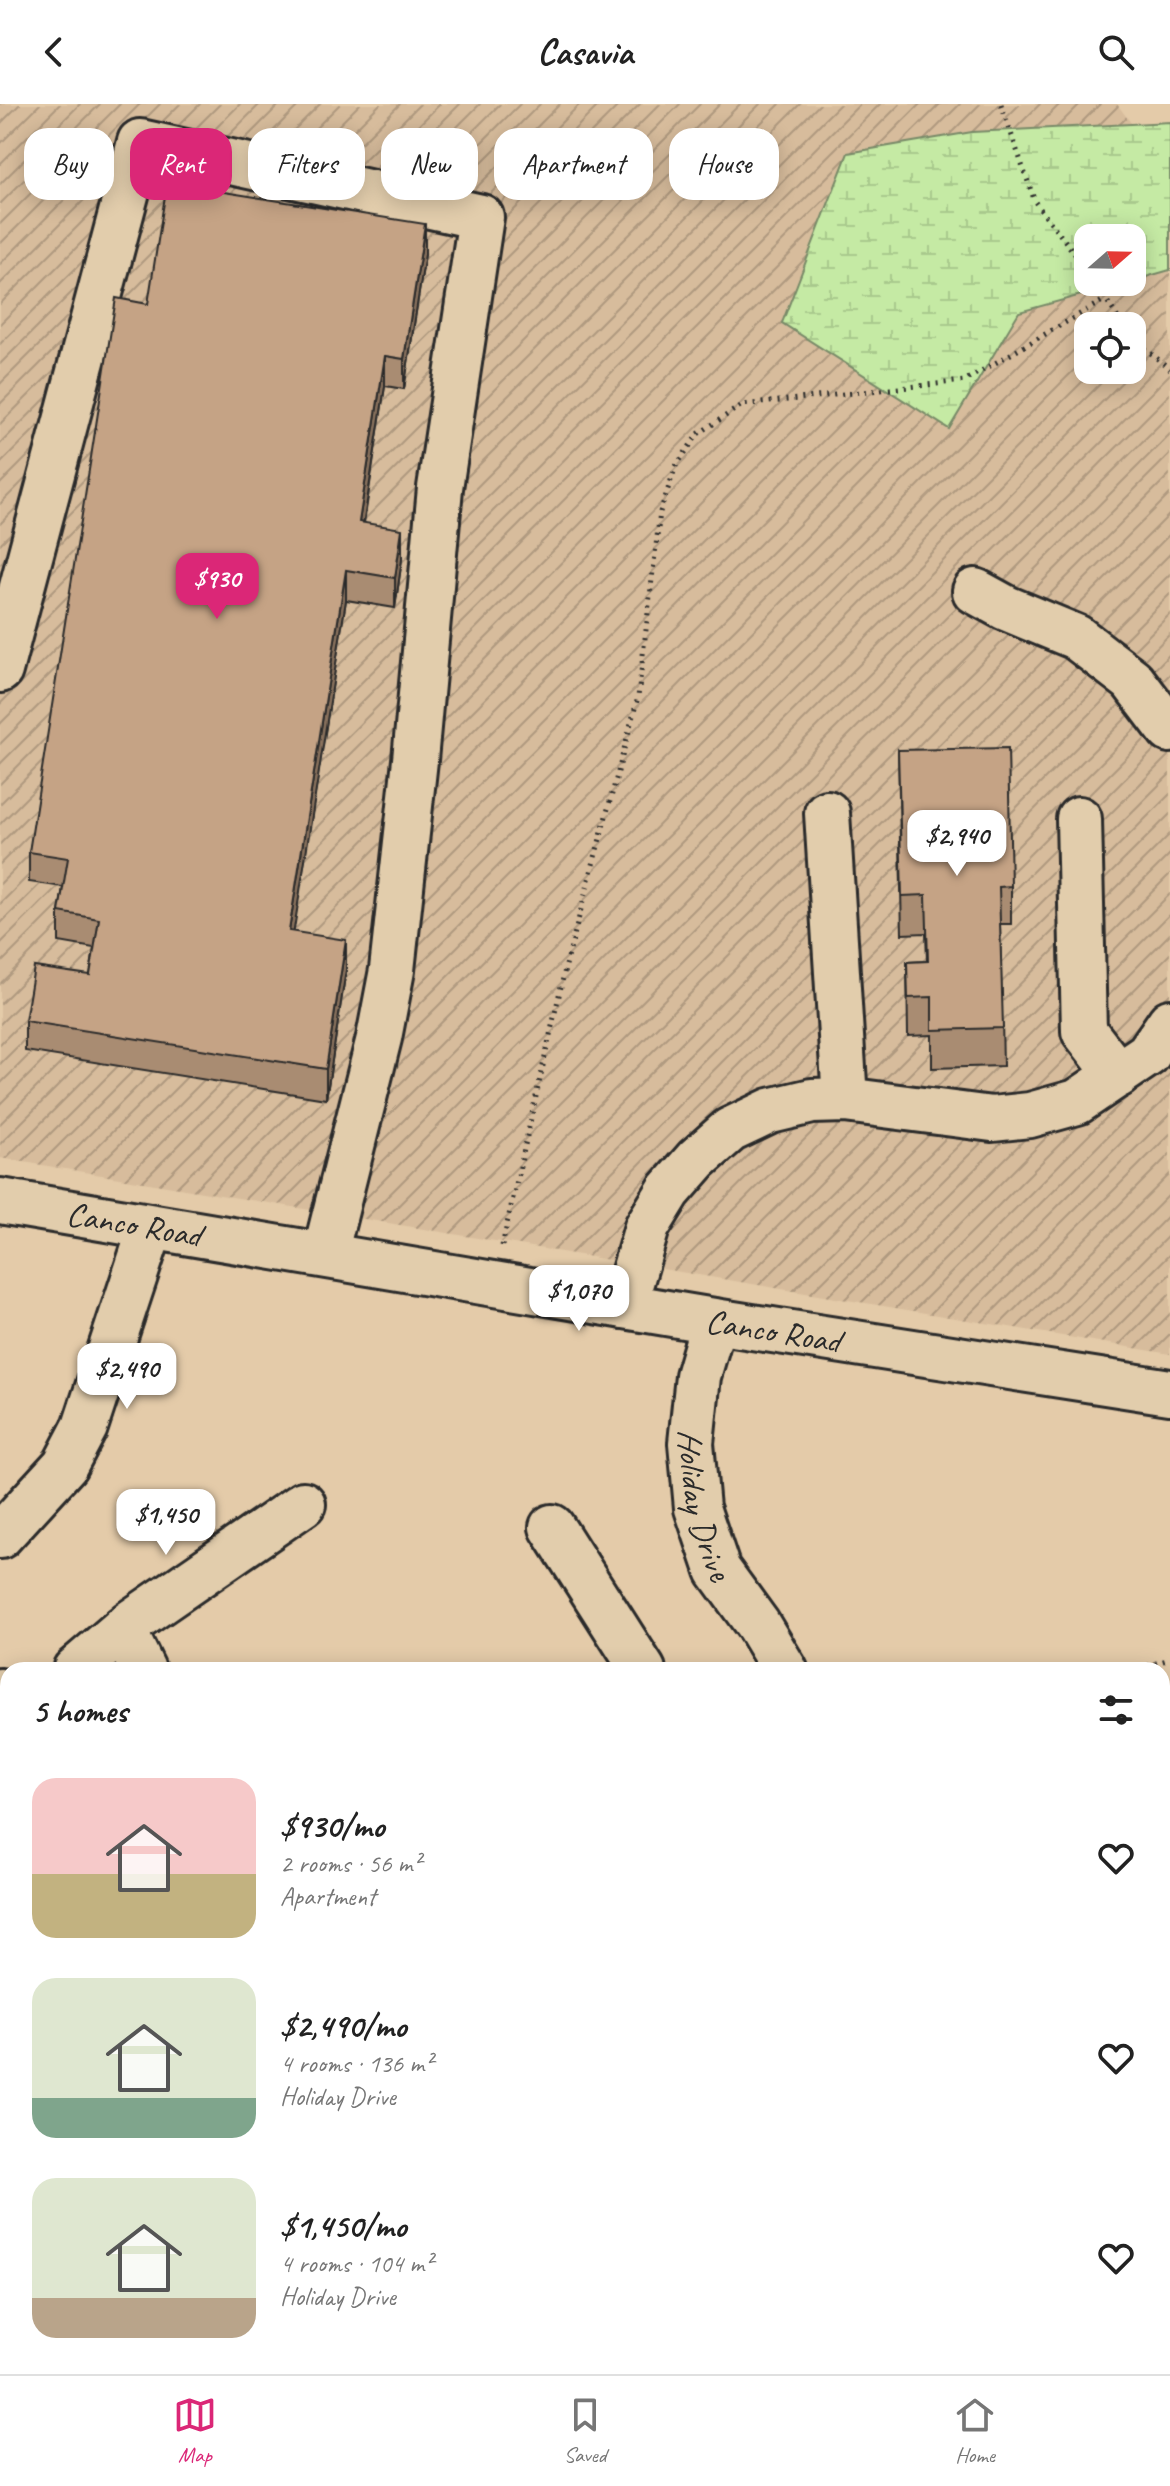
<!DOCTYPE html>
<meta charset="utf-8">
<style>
:root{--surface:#fff;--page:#f2f2f2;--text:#222;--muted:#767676;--line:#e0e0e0;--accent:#db2777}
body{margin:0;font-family:Caveat,sans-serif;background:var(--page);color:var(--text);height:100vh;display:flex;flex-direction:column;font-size:30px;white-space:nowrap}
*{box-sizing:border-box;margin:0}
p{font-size:26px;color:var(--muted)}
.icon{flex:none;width:44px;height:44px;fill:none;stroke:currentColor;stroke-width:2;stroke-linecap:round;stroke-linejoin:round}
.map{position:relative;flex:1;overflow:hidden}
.panel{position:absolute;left:0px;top:1558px;width:1170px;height:712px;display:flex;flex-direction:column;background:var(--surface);border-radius:24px 24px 0 0;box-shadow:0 4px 20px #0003}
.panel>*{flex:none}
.top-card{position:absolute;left:24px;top:24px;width:1122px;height:72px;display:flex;gap:16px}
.needle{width:52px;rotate:70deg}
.fabs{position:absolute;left:1074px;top:120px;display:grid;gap:16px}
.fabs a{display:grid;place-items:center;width:72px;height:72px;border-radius:16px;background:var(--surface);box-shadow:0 4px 20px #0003;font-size:40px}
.price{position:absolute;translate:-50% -68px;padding:0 18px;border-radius:16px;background:#fff;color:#222;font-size:26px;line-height:52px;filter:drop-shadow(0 2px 4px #0008)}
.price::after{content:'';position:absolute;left:50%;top:48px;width:24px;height:18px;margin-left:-12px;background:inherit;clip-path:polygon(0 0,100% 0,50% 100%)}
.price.selected{background:var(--accent);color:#fff}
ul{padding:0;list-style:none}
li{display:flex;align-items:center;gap:24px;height:200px;padding:0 32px}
li span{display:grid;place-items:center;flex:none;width:224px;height:160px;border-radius:24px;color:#555}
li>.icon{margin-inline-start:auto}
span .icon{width:96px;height:96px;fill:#fffc;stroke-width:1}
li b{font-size:34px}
h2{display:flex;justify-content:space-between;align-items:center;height:96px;padding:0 32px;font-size:34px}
.tag{padding:0 28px;border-radius:24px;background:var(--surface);box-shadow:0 4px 20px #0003;font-size:28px;line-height:72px}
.tag.selected{background:var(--accent);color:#fff}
header{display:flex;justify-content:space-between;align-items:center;height:104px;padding:0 32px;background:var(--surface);font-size:36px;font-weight:700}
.tab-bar{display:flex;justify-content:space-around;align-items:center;height:112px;border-top:2px solid var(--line);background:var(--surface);font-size:22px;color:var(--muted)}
.tab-bar a{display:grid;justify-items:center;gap:4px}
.tab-bar .selected{color:var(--accent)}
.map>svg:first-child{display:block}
.industrial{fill:url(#industrial-furrows);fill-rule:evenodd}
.wetland{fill:url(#wetland-marsh);stroke:#788a68;stroke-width:2}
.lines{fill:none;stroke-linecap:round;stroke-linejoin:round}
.minor-casing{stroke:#2b2b2b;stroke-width:50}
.path{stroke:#2b2b2b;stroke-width:5;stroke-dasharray:2 6;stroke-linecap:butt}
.minor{stroke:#e2cdac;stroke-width:44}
.wall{fill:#a98c72;stroke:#2b2b2b;stroke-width:2}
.shaded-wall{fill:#8a725d;stroke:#2b2b2b;stroke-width:2}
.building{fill:#c5a385;stroke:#2b2b2b;stroke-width:2}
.labels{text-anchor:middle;stroke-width:6;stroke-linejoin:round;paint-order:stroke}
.street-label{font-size:34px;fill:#2b2b2b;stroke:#e2cdac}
</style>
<header><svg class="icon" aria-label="back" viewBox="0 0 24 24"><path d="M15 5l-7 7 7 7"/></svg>Casavia<svg class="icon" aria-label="search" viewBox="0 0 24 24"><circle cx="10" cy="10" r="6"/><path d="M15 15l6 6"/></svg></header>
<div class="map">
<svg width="1170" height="2270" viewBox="0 0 1170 2270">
<defs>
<pattern id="industrial-furrows" width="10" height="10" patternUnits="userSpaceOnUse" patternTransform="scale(2)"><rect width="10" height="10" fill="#d7bc9c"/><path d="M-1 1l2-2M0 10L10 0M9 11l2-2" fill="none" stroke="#af997f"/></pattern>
<pattern id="wetland-marsh" width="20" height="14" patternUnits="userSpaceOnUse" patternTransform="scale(2)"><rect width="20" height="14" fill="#c5eaa4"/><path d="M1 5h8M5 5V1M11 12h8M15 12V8" fill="none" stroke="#a9c98d"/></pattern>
</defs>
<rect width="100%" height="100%" fill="#e4cba9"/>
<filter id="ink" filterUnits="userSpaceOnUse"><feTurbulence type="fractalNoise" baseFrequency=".0125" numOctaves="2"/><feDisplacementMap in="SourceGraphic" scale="16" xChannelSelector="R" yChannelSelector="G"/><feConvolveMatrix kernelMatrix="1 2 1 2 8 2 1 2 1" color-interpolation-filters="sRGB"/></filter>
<g filter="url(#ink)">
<path class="industrial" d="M0,0H1117L1170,72V1250L0,1054ZM1088,134H1132V178H1088ZM1088,222H1132V266H1088Z"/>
<path class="wetland" d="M1170,18V166L1132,177V134H1088V178H1129L1019,208L949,325L782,219L848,49L972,28Z"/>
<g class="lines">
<g class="minor-casing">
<g id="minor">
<path d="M975,487L1006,504L1076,533L1132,576L1170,626"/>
<path d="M0,566L140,38L481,113L440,384L415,656L392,866L379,934L325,1150"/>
<path d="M827,709L845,996"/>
<path d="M1079,715L1084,927L1118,971"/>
<path id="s1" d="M0,1097L714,1217L1170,1288"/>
<path d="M624,1202L647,1123L669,1087L697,1055L730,1026L770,1007L812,997L845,996L992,1015L1030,1011L1077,998L1148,950L1170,918"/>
<path id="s2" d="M714,1217L698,1272L691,1339L697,1404L718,1466L758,1521L785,1566"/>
<path d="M552,1423L643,1566"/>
<path d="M0,1432L65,1361L85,1323L151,1123"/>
<path d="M123,1525L143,1566"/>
<path d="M75,1566L130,1519L303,1400"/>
<path d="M0,1587L8,1596"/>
<path d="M0,1648L8,1633"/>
<path d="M0,2177L8,2182"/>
<path d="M136,2262L139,2270"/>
<path d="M236,2262L271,2270"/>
<path d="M396,2270L418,2262"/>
<path d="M948,2270L950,2262"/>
</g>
</g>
<g class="path">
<path d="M1001,0L1035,98L1088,167"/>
<path d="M1095,178L1123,222"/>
<path d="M1132,234L1170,265"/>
<path d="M502,1142L565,865L638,593L660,408L676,362L698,330L742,301L964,277L1106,195"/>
<path d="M1132,1566L1170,1555"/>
<path d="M1162,1611L1170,1597"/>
<path d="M595,2270L597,2262"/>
</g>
<use href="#minor" class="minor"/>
</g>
<g class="wall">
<path d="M425,150L404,285L385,282L364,419L402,455L395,504L346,496L293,828L346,866L326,995L25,947V917L90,871L94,844L59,838V808L63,783L29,778V748L148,200Z"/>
<path d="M898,646L1011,782V820H1000L1003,962L932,964V931L908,932L907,858L927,857L926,829L902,830Z"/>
</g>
<g class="shaded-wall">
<path d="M425,120V150L404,285V255Z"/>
<path d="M385,252V282L359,448V418Z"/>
<path d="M402,425V455L395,504V474Z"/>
<path d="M346,466V496L289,857V827Z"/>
<path d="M346,836V866L326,995V965Z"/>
</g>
<g class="building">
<path d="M167,79L425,120L404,255L385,252L359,418L402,425L395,474L346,466L289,827L346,836L326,965L25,917L34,863L90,871L99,815L59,808L68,754L29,748L116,194L148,200Z"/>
<path d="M1008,644L1011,782L999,783L1003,924L932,926V893L908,894L907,858L928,857L926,791L902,792L898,646Z"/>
</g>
</g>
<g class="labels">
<g class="street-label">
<text dy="12" stroke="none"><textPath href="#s1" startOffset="136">Canco Road</textPath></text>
<text dy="12" stroke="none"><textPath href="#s1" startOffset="784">Canco Road</textPath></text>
<text dy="12" stroke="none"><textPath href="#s2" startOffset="188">Holiday Drive</textPath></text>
</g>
</g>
</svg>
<div class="fabs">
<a><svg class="needle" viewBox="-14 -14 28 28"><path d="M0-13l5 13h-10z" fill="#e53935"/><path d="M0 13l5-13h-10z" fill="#767676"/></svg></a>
<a><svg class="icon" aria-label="locate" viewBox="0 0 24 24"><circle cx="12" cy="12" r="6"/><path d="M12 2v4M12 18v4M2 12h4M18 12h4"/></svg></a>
</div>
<b class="price selected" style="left:217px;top:517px">$930</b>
<b class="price" style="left:957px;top:774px">$2,940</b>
<b class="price" style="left:579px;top:1229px">$1,070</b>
<b class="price" style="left:127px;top:1307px">$2,490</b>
<b class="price" style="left:166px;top:1453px">$1,450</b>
<div class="top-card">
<a class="tag">Buy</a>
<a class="tag selected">Rent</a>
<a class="tag">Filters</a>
<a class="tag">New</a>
<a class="tag">Apartment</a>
<a class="tag">House</a>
</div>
<section class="panel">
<h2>5 homes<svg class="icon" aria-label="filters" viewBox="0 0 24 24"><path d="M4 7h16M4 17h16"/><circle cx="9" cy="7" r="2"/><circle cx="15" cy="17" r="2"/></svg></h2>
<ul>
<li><span style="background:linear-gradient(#f6c9c9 60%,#c2b280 0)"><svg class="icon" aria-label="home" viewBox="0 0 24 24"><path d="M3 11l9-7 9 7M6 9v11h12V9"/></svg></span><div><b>$930/mo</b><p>2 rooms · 56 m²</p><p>Apartment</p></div><svg class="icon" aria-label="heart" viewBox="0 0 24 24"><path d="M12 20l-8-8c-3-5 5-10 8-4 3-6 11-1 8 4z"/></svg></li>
<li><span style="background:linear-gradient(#dfe7d0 75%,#7fa58c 0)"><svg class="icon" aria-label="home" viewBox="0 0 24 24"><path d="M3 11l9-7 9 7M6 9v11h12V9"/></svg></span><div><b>$2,490/mo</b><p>4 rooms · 136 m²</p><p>Holiday Drive</p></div><svg class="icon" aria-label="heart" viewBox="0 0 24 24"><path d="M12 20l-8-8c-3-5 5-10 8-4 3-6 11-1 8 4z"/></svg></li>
<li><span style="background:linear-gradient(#dfe7d0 75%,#b9a48a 0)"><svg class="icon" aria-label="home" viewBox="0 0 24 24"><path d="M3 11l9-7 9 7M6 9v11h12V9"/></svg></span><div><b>$1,450/mo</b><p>4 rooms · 104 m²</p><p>Holiday Drive</p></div><svg class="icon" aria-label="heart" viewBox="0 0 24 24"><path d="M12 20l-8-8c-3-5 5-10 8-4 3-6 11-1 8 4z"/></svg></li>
</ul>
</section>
</div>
<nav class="tab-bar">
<a class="selected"><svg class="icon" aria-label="map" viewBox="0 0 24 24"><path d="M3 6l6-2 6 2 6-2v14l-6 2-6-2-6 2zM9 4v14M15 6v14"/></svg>Map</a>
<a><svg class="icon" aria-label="saved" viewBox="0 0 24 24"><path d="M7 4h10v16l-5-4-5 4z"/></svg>Saved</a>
<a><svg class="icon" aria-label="home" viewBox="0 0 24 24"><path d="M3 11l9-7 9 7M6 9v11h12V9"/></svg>Home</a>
</nav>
